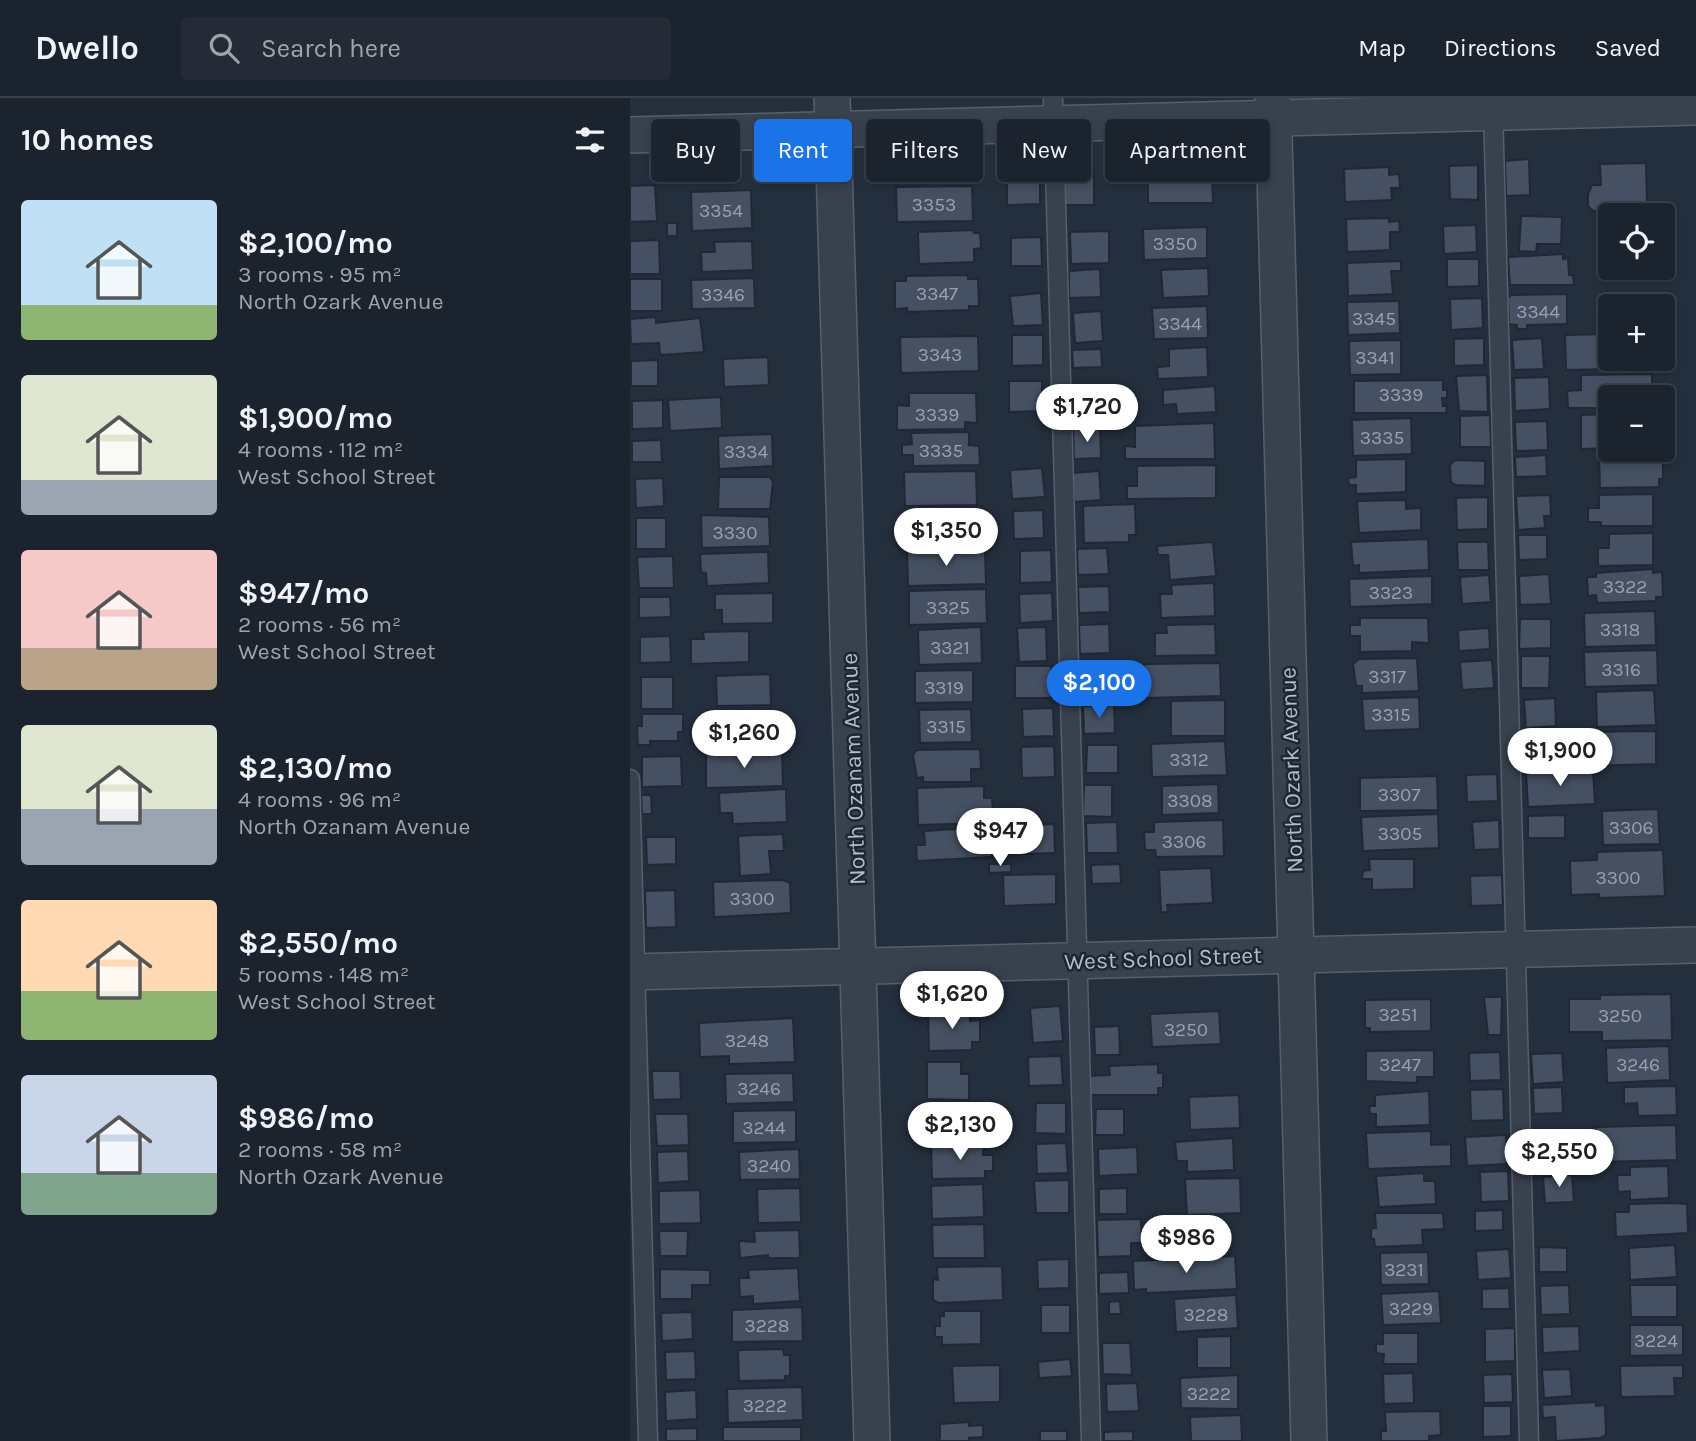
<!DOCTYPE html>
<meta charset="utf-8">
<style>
:root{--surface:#1b232e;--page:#242b36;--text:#f1f3f6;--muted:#a0a4aa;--line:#39404a;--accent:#1a73e8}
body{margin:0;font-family:Karla,sans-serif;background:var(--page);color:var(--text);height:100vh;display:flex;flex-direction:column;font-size:26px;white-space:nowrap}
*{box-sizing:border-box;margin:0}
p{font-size:23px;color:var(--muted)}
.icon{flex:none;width:38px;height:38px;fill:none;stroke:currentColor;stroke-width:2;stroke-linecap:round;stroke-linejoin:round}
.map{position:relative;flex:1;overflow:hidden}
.sheet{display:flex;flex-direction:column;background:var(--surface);width:630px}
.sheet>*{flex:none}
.hud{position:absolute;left:21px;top:21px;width:665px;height:63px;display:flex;gap:14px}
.controls{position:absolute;left:968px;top:105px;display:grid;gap:14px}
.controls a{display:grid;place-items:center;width:77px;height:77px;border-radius:7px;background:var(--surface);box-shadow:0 4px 10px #0003,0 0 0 2px var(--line);font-size:35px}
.price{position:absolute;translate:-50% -60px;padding:0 16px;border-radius:24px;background:#fff;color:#222;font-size:23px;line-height:46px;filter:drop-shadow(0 2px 4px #0008)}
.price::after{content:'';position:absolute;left:50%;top:42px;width:21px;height:16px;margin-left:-10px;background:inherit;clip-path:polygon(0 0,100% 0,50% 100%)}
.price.selected{background:var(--accent);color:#fff}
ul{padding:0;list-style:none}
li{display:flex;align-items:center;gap:21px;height:175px;padding:0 21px}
li span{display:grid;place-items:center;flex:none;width:196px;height:140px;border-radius:7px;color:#555}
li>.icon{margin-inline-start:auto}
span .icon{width:84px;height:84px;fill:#fffc;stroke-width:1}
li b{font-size:30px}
h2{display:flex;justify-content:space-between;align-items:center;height:84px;padding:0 21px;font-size:30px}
.tag{padding:0 24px;border-radius:7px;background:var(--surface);box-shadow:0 4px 10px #0003,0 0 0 2px var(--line);font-size:24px;line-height:63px}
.tag.selected{background:var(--accent);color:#fff}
header{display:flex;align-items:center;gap:42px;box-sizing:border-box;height:98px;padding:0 35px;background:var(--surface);border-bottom:2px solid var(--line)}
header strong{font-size:33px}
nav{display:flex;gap:38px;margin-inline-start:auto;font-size:24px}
.search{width:490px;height:63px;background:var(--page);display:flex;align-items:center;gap:18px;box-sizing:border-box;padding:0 24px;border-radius:7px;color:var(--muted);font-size:26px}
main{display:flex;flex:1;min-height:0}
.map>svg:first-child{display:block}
.building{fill:#455162;stroke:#1f2835;stroke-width:2}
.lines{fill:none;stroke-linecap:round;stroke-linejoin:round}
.lane-casing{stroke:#565f6c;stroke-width:21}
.street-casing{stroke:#565f6c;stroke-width:38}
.lane{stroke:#38414e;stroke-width:18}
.street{stroke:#38414e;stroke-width:35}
.labels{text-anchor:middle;stroke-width:5;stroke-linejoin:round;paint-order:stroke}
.number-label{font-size:19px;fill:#98a1af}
.street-label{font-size:23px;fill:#b4bcc9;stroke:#1d2633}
</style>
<header>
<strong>Dwello</strong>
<div class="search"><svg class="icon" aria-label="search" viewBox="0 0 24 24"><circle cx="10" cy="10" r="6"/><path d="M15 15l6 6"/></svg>Search here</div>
<nav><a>Map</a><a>Directions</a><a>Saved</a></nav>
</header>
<main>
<section class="sheet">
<h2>10 homes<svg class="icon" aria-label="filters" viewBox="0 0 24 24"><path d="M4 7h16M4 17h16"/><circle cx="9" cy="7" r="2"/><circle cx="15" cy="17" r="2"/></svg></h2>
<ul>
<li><span style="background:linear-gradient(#bfe0f5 75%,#8fb573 0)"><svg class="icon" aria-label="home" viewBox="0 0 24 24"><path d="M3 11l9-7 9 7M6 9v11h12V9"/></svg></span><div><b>$2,100/mo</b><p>3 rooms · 95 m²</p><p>North Ozark Avenue</p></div></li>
<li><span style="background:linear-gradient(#dfe7d0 75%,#9aa5b1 0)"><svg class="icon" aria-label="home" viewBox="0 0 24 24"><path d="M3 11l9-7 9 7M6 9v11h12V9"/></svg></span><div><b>$1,900/mo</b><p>4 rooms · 112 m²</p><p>West School Street</p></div></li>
<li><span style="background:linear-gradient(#f6c9c9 70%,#b9a48a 0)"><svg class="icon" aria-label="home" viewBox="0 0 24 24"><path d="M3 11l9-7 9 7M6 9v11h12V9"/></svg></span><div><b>$947/mo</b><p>2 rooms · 56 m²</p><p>West School Street</p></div></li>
<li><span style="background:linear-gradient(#dfe7d0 60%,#9aa5b1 0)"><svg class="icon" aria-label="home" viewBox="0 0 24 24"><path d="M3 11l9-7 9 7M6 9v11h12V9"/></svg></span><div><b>$2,130/mo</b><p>4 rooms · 96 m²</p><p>North Ozanam Avenue</p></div></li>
<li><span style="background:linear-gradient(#ffd9b3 65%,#8fb573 0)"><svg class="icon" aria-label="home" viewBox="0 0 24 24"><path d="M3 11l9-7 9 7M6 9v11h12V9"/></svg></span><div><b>$2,550/mo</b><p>5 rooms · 148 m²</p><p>West School Street</p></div></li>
<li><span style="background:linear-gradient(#c9d6e8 70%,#7fa58c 0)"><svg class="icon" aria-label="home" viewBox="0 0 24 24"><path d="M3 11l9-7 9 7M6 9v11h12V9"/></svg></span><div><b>$986/mo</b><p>2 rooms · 58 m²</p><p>North Ozark Avenue</p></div></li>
</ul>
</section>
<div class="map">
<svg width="1066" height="1343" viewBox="0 0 1066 1343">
<rect width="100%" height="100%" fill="#242f3e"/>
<g class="building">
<path d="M899,61L900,97L876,98L875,63Z"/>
<path d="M1016,65L1017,107H984L978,112L963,113L958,108V96L962,87H971L970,66Z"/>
<path d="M848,67V102L820,101L819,68Z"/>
<path d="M759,69V77L769,76L770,90H761L762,102L715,104L714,71Z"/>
<path d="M518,70H582L583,105H518Z"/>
<path d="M410,72V106L377,107V73Z"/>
<rect x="434" y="72" width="30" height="35"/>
<path d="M25,87L27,123L0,124V88Z"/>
<path d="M342,88L343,123L267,124L266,89Z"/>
<path d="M121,92L122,130L62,133L61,94Z"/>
<path d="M891,118L932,119L931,146H907L906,154L889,153Z"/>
<path d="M759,120V124L769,123L770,134H760V152L717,154L716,121Z"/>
<rect x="37" y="125" width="10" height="13"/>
<path d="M846,127L847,154L814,156L813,128Z"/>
<path d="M577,129V160L514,162L513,131Z"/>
<path d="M343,132L344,135H350L351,150L344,151V164L289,166L288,134Z"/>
<path d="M479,133V165L441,166L440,134Z"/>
<path d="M411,139L412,168H381V140Z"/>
<path d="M29,142L30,176H0V143Z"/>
<path d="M122,143L123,172L72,174L71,154H85L84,144Z"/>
<path d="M933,156V161L938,160L939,177H943L944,187H880L878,159Z"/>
<path d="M817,161H849V188L817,189Z"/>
<path d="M771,163V173H761L763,196L718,198L717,165Z"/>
<path d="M578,170L579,198L533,200L531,172Z"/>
<path d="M470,171L471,199L439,200V173Z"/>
<path d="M338,177V181H348L349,208H339V212L277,214V210L265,211V183H276V178Z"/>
<path d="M124,180L125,210L62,211L61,182Z"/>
<rect x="0" y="181" width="32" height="32"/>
<path d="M411,195L413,227L383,228L380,198Z"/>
<path d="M937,196V226L897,227V231H887V227L879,226L878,200L881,197Z"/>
<path d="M852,200L853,230L821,232L820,201Z"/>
<path d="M769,203L770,235L718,237L717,204Z"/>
<path d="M577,208L578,240L524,241L522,210Z"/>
<path d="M471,213L473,243L445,245L443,215Z"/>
<path d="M26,219V225L70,220L74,254L30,257L29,245L1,246L0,221Z"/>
<path d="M980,236V261H1021V270L936,272L935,237Z"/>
<path d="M382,237H413V267L382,268Z"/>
<path d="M348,238L349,273L271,275L270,239Z"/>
<path d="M854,240V267L824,268V241Z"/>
<path d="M912,240L914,271L884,272L882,242Z"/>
<path d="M771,242V276L720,277L719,243Z"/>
<path d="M577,249L578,279L528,281L527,269L539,268V251Z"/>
<path d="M471,251L472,269L443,270L442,252Z"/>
<path d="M138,259L139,287L94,289L93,261Z"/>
<path d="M28,262V288H1V263Z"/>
<path d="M1022,276V299H980V310H938L937,293L951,292V277Z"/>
<path d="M857,277L858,314L829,313L826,278Z"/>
<path d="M919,279L920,311L885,313L884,280Z"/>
<path d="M813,282V292H817V300H812L813,308H817L816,315H724V283Z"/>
<path d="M379,283H412V313L379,314Z"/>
<path d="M585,288L586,314L547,316L546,306L533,307V292Z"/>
<path d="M482,291V318L451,319L450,292Z"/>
<path d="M279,295H346L347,325L335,324V331L267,332V307L279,308Z"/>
<path d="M91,299L92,330L40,333L38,302Z"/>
<path d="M33,302V330L2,331V303Z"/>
<path d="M980,316V350L951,351V317Z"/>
<path d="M860,317L861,349H830V318Z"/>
<path d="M781,320L782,356L723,358L722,322Z"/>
<path d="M917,323L918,352L886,353L885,324Z"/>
<path d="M584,325L585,361H495V348L505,349V328Z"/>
<path d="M470,330L471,360L444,361L443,331Z"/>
<path d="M339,334V347L349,348L350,367L283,368V357H272V347L282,346L281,335Z"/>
<path d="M142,336L143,368L89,371L88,338Z"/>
<path d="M31,342L32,364H2V343Z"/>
<path d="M1029,354V365H1033V381H1029V389L970,390L969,356Z"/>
<path d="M916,357L917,378L886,379L885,359Z"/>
<path d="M776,361V394L726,396V387H719L718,380L726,379V362Z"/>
<path d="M825,362L855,363V388L826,387L821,384L820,367Z"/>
<path d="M586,367V400L497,401V388H507V368Z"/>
<path d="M412,370L415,399L382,401L380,372Z"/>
<path d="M346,373L347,407L275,408L274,374Z"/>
<path d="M469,373L471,402L444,404L442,375Z"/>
<path d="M89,379H140L143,384L140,411H88Z"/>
<path d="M33,380L34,408L6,410L5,381Z"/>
<path d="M1023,396V428H971V424H958V410H969V397Z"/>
<path d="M920,397L921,418H914L915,430L888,432L886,398Z"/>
<path d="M858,399V431L827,432L826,400Z"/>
<path d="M776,402V411L791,410V432L729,435L727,403Z"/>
<path d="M505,406L506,437H499V444L454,445L453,408Z"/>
<path d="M342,411L343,444L281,447L284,413Z"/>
<path d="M413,412L414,440L384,441L383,413Z"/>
<path d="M71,417L139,419L140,448L72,450Z"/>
<rect x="6" y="420" width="30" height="31"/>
<path d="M1023,435V467L968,468V450H979V436Z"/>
<path d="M888,437H917V461L889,462Z"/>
<path d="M798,441L799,472L729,475V467L723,468L721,444Z"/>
<path d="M583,444L586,478L540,482L538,457H528L527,448Z"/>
<path d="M827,444H858L859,472H828Z"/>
<path d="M477,450L479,476L448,477L447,451Z"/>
<path d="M355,451L356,486L278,488L277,453Z"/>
<path d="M421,452L422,484L390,485V453Z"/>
<path d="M138,454L139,485L77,488L76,475L71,474L70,456Z"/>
<path d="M43,458L44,490H9L7,459Z"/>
<path d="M1023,471V475L1032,474L1033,499H1026V503L967,505L966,497L958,498L957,479H966V475Z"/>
<path d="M919,476L921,506L890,507L889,478Z"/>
<path d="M859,477L861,504L832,506L830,479Z"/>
<path d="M802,478V506L720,509L719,481Z"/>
<path d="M584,485L585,518L531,520L530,496H542L541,487Z"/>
<path d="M479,488L480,514L449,515L448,489Z"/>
<path d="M356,491L357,525L279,527V493Z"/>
<path d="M143,495V525L92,526V512H85V496Z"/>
<path d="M422,495L423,523L390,525L389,496Z"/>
<path d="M9,499H40L41,519L9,520Z"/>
<path d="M1025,513L1026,547L955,549L954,515Z"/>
<path d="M730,520H798L799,545L782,544V553L730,554V538H720V527H730Z"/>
<path d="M890,521H921V550L889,551Z"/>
<path d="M479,526L480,555L450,556L449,527Z"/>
<path d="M585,526L586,557L525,558V535H537L536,527Z"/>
<path d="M351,529L352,565L289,567L288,532Z"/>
<path d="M416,529L417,563L389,564L387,530Z"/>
<path d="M859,530L860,551L829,553L828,532Z"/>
<path d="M119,533V564L61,566V541H74L73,534Z"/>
<path d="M40,538L41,564L10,565V539Z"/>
<path d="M1027,552L1028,587L955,589L954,554Z"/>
<path d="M891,558H920L919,590H891Z"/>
<path d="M787,560L789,593L732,595V588H726L723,566L729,561Z"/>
<path d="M862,562L864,590L832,592L830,564Z"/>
<path d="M590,565L591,598L515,600L514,566Z"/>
<path d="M481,566V597H450V567Z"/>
<rect x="385" y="568" width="36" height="32"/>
<path d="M343,572V604L285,605V573Z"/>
<path d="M140,576L141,607L87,608L86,578Z"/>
<rect x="11" y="579" width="32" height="32"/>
<path d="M1024,592L1026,627L967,629L966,594Z"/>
<path d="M789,599L790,631L734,633L732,601Z"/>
<path d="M925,600L926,628L896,630L894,602Z"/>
<path d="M595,602V638H541V603Z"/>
<path d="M484,607L485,635L454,636L453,608Z"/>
<path d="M423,610L424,638L393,639L392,611Z"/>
<path d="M341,611L342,644L290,645L289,612Z"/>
<path d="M142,615V644H77L76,617Z"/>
<path d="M12,616H53V634H48V643H20V647H8L7,628H12Z"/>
<path d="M1026,633V666L954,668V634Z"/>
<path d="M922,634L923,664L895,666L894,635Z"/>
<path d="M595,643L597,677L522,679L521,646Z"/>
<path d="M457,647H488V675H456Z"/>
<path d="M424,648L425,679L392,680L391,649Z"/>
<path d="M350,651L351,671H341V684H293V679L287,680L283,657L287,652Z"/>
<path d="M152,655L153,688L76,690V656Z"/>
<path d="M51,658L52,688L12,689V659Z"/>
<path d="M963,671L965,706L898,709L896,674Z"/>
<path d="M867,676L868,703L837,704L836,677Z"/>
<path d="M807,678L808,712L730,713V680Z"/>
<path d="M588,686L589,715L532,717V688Z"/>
<path d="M454,687H482V719L453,718Z"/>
<path d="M354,688V700H362L363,712L354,711L355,725L288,727L287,690Z"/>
<path d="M156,691L157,724L103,726L102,715H90L89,695Z"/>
<path d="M11,697H21L22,716H12Z"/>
<path d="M1028,711L1030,746L973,747L972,713Z"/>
<path d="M808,716L809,750L733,753L731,719Z"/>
<path d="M935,717V740H898V718Z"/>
<path d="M593,722L594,758L526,759L525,752H515L514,734H524V724Z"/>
<path d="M869,722L870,751L844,752L842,724Z"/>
<path d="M487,724L488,755H457L456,725Z"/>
<path d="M424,726L425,755L398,756L397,727Z"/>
<path d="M360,729L362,759L287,763L286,747H295L294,733Z"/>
<path d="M153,736L154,753H139L141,776L110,778L108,738Z"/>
<path d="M16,739H46V766L17,767Z"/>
<path d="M1033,752L1035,798L969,800V796L941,797L940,763L967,762V754Z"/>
<path d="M739,761H784V791L742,792V781H732L733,773L740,772Z"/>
<path d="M359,766H381V774L359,775Z"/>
<path d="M490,766L491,785L462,786L461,767Z"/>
<path d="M581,770L583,805L537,807L538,814H531L529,772Z"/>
<path d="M426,776V806L374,808L373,777Z"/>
<path d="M872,777L873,807L841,808L840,778Z"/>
<path d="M153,782L160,785L161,815L84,819L83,784Z"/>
<path d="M45,792L46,829L16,830L15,793Z"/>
<path d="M1041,896L1042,942L972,943V934H939V901H970V897Z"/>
<path d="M854,899H872L871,937H858Z"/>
<path d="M801,901V933L740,934V930H735V902Z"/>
<path d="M430,908L433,943L403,945L400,910Z"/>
<path d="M340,913V923L350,922V944H342V952L299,953L298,914Z"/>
<path d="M589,913L591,946L522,949L520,916Z"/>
<path d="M163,920L165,964L99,966V958L70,959L69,925Z"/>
<path d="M489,928L490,957H465L464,929Z"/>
<path d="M1039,948L1040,982L977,985L976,950Z"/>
<path d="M804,952V979H787V985L736,983V953Z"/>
<path d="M870,954L871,982L840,983L839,955Z"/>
<path d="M932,955L934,984L903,986L901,956Z"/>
<path d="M431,958L433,987L399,988L398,959Z"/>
<path d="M297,964H331V976H339V1002L297,1001Z"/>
<path d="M528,966V975H533V990H528V997H460L459,978L480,977L479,968Z"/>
<path d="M22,973H50L51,1001L23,1002Z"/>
<path d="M163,975L164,1004L96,1006L95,976Z"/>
<path d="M1046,988L1047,1017L1008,1018L1007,1005L994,1006V989Z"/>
<path d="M932,989L933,1015L904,1016L903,990Z"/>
<path d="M873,991L874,1022L841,1023L840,992Z"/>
<path d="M799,993L800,1027L746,1029V1016H740L739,1008H745V997Z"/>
<path d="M609,997L610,1030L560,1032L559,999Z"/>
<path d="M406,1005H436V1036L405,1035Z"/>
<path d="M349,1006L350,1016L369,1015V1034L348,1036V1040L300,1042L298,1008Z"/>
<path d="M466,1011H494V1037H465Z"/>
<path d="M166,1012V1044L103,1045V1013Z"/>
<path d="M25,1016H58L59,1047L27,1048Z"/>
<path d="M1046,1027L1047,1062L968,1064L966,1029Z"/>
<path d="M801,1033V1047L821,1046V1068L738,1071L736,1035Z"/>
<rect x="905" y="1033" width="31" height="31"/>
<path d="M876,1037L877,1066L837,1068L835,1039Z"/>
<path d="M603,1040L604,1072L557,1074V1063H547L545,1044Z"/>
<path d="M436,1045L438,1075L407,1076L406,1046Z"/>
<path d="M354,1046L353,1057H363V1073H355V1080L302,1081L301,1048Z"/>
<path d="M507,1049L508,1076L469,1078L468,1051Z"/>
<path d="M169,1051L170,1081L110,1082L109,1054Z"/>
<path d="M58,1053L59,1083L28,1085L27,1054Z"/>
<path d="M1038,1068L1039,1100L1000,1102V1093L988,1094L987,1077H1000V1069Z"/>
<path d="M878,1073L879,1103L851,1104L850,1074Z"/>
<path d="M794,1075V1083H805L806,1106L749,1109L746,1078Z"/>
<path d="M942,1077L944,1104L915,1105L913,1079Z"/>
<path d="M610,1080L611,1115L557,1117L555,1081Z"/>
<path d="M439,1082V1115H406L404,1083Z"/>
<path d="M353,1086L354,1119L302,1121L301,1088Z"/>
<path d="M170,1090L171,1124L128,1125L127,1091Z"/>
<path d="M497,1090V1116H469V1091Z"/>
<path d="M70,1092L71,1125L29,1126V1093Z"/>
<path d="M1041,1105L1057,1106L1058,1135L986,1139L985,1114H999V1106Z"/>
<path d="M873,1112V1132L845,1133V1113Z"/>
<path d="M745,1115H813L814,1131L792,1132L793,1147L745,1149L744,1141H741V1131L746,1130Z"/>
<path d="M511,1121L512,1145H501V1158L468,1159L467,1122Z"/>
<path d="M354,1126L355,1160H303L302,1127Z"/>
<path d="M169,1132L170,1160H138V1157L110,1160L109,1143L125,1144L124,1133Z"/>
<path d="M29,1133H58L57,1158H30Z"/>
<path d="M1045,1147L1047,1179L1000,1182L999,1150Z"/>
<path d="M909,1149L937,1150V1174H909Z"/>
<path d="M879,1151L881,1180L848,1182L846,1153Z"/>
<path d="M798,1154L799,1186L751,1187L750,1155Z"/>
<path d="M605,1158L607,1191L516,1195V1191L504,1192L503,1163Z"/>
<path d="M439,1161V1190L408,1191L407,1162Z"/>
<path d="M372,1168L373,1202L309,1205L303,1202V1181L308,1182L307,1169Z"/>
<path d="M168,1170L170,1203L123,1206V1198L110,1199L109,1180H119L118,1172Z"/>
<path d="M30,1171L80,1172V1187H62V1201H30Z"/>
<path d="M498,1174L499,1195L469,1196V1175Z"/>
<path d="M939,1187L940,1216L911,1217L910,1188Z"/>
<path d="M1000,1187H1047V1219H1001Z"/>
<path d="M879,1190L880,1211H852V1191Z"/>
<path d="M809,1193L811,1225L753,1227L751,1196Z"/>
<path d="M606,1197L608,1230L546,1234L544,1201Z"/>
<path d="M490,1203L491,1216H479V1204Z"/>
<rect x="411" y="1207" width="29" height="28"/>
<path d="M172,1209L173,1243L102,1244V1212Z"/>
<path d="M314,1213H351V1246L312,1247V1239H305V1228H310V1218H314Z"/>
<path d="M62,1214L63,1241L32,1243L31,1215Z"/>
<path d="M1000,1227H1053V1257L1000,1258Z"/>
<path d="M949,1228L950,1253L913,1255L912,1229Z"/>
<path d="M885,1230V1263L855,1264V1231Z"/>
<path d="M753,1235H788V1266H753L754,1256L746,1255V1246H753Z"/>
<path d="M601,1238V1270H567V1239Z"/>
<path d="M472,1245H500L502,1277L473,1276Z"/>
<path d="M153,1251L154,1257H160V1278H155V1282L109,1283L108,1252Z"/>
<path d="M65,1253L66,1281L36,1282L35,1254Z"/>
<path d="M440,1261L442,1278L409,1280L408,1264Z"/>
<path d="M370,1267V1304L324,1305L322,1268Z"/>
<path d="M1053,1267V1280H1044L1045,1298L991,1299L990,1268Z"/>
<path d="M940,1271L942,1298L914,1300L912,1272Z"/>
<path d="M783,1275L784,1305L754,1306L753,1276Z"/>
<path d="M882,1276L883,1304L854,1305L853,1277Z"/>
<path d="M608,1277V1311L551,1310L550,1280Z"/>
<path d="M507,1285L509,1313L477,1314L476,1286Z"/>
<path d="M172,1289L173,1322L98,1325L97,1291Z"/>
<path d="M66,1292L67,1321L36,1323L35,1294Z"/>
<path d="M966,1304V1308L975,1307L976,1337L970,1340L926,1343L925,1319L913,1320L912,1307Z"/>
<path d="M853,1308H881V1338L853,1339Z"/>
<path d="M810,1313L811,1337L799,1338V1343H751V1333H756L755,1314Z"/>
<path d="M611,1317L612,1343H561L560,1319Z"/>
<path d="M339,1324V1328L353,1327V1339L339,1340V1343H307L310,1340V1326Z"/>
<rect x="93" y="1329" width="78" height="14"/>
<path d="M67,1330V1343H36V1331Z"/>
<rect x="410" y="1333" width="27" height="10"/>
<path d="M503,1333V1343H474V1334Z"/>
</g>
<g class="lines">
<g class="lane-casing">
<g id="lane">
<path d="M423,0L461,1343"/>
<path d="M863,10L899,1343"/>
<path d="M0,681L18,1343"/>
</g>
</g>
<g class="street-casing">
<g id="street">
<path d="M202,0L242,1343"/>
<path d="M643,0L679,1343"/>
<path d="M0,37L1066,9"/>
<path d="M0,874L1066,847"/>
</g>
</g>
<use href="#lane" class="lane"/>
<use href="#street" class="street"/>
</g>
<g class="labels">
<g class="number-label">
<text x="304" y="113">3353</text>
<text x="91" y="119">3354</text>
<text x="545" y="152">3350</text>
<text x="307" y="202">3347</text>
<text x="93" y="203">3346</text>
<text x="908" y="220">3344</text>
<text x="744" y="227">3345</text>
<text x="550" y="232">3344</text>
<text x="310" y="263">3343</text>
<text x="745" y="266">3341</text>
<text x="771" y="303">3339</text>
<text x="307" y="323">3339</text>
<text x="752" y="346">3335</text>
<text x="311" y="359">3335</text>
<text x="116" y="360">3334</text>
<text x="105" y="441">3330</text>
<text x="995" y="495">3322</text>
<text x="761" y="501">3323</text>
<text x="318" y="516">3325</text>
<text x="990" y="538">3318</text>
<text x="320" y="556">3321</text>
<text x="991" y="578">3316</text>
<text x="757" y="585">3317</text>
<text x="314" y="596">3319</text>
<text x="761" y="623">3315</text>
<text x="316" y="635">3315</text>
<text x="559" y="668">3312</text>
<text x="769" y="703">3307</text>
<text x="560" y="709">3308</text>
<text x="1001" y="736">3306</text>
<text x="770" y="742">3305</text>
<text x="554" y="750">3306</text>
<text x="988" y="786">3300</text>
<text x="122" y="807">3300</text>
<text x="768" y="923">3251</text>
<text x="990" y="924">3250</text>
<text x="556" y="938">3250</text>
<text x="117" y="949">3248</text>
<text x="770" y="973">3247</text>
<text x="1008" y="973">3246</text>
<text x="129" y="997">3246</text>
<text x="134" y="1036">3244</text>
<text x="139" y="1074">3240</text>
<text x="774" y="1178">3231</text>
<text x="781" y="1217">3229</text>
<text x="576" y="1223">3228</text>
<text x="137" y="1234">3228</text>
<text x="1026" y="1249">3224</text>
<text x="579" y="1302">3222</text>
<text x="135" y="1314">3222</text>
</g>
<g class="street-label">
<text transform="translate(223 671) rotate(-92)" y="8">North Ozanam Avenue</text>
<text transform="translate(661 672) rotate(-92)" y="8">North Ozark Avenue</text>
<text transform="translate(533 860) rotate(-2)" y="8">West School Street</text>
</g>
</g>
</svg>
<div class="controls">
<a><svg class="icon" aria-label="locate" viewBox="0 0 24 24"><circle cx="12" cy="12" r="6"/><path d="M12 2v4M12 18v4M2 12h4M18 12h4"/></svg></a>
<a>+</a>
<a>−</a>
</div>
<b class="price" style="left:457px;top:346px">$1,720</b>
<b class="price" style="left:316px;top:470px">$1,350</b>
<b class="price selected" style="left:469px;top:622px">$2,100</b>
<b class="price" style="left:114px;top:672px">$1,260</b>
<b class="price" style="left:930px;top:690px">$1,900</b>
<b class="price" style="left:370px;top:770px">$947</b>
<b class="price" style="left:322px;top:933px">$1,620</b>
<b class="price" style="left:330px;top:1064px">$2,130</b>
<b class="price" style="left:929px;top:1091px">$2,550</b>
<b class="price" style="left:556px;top:1177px">$986</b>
<div class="hud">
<a class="tag">Buy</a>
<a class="tag selected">Rent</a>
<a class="tag">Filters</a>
<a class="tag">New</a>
<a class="tag">Apartment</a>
</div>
</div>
</main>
